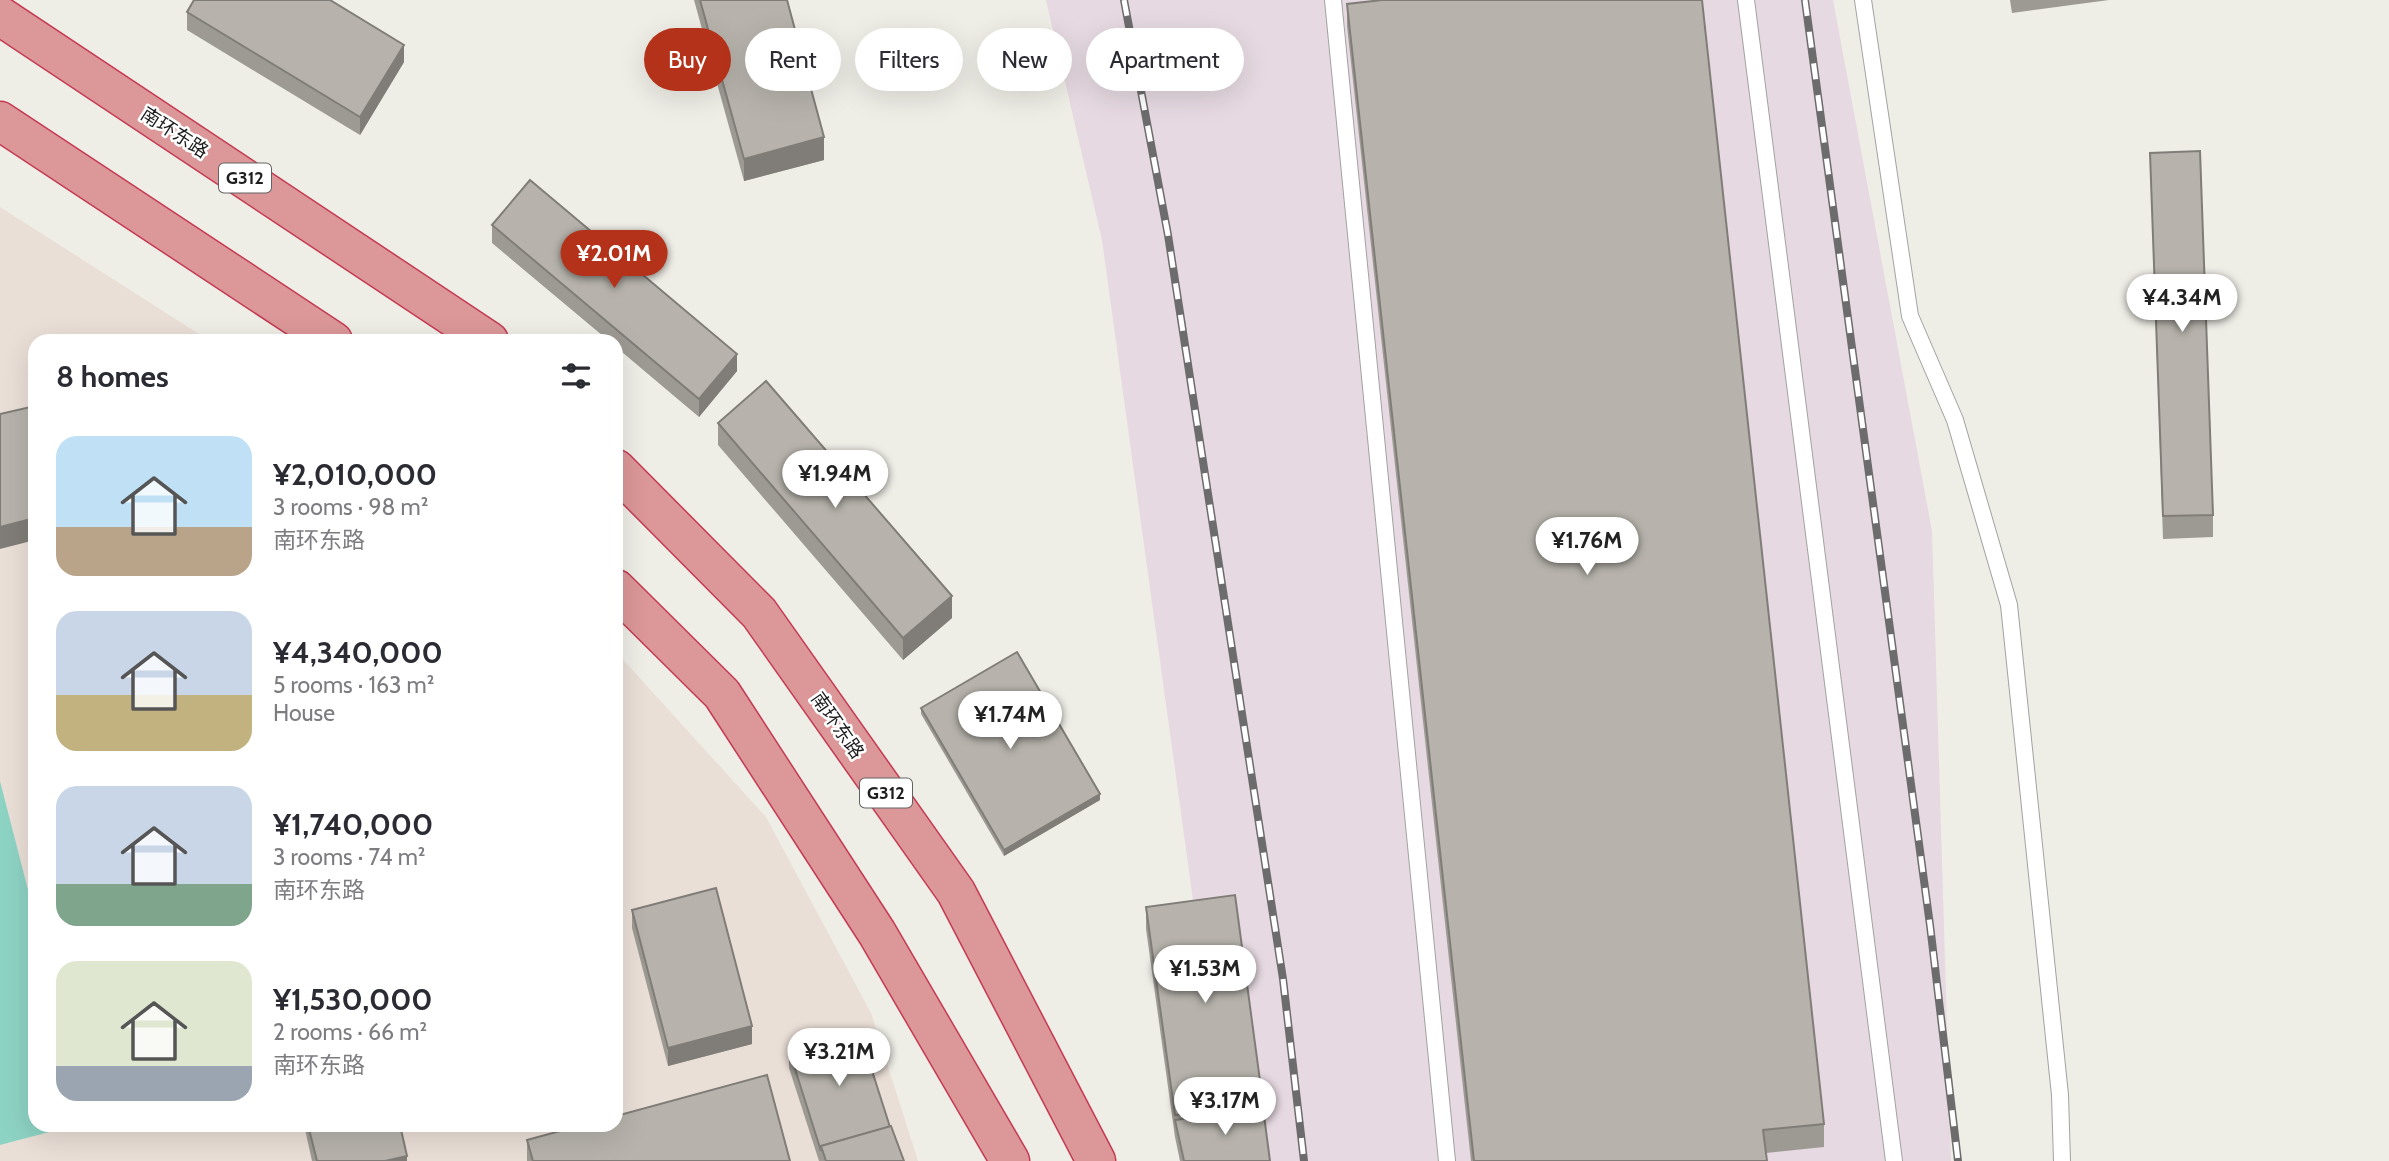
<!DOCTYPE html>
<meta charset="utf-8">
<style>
:root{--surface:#fff;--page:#f7f7f7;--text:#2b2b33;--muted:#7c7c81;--accent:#b43219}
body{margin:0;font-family:Cabin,"Noto Sans SC",sans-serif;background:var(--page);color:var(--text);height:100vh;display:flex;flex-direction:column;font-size:26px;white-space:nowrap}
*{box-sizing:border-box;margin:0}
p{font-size:23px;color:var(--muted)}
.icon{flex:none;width:38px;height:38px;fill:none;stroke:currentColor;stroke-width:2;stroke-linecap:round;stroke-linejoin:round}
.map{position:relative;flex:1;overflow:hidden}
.panel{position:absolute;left:28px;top:334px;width:595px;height:798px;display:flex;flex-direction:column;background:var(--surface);border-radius:21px;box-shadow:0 7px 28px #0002}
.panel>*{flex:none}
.top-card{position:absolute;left:644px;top:28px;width:665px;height:63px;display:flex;gap:14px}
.price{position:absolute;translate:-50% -60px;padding:0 16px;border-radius:24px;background:#fff;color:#222;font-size:23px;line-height:46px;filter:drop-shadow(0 2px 4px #0008)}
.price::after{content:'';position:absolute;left:50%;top:42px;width:21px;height:16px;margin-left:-10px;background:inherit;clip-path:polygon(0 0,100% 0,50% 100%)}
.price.on{background:var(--accent);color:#fff}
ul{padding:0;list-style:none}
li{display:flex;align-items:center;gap:21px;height:175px;padding:0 28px}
li span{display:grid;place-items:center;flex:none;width:196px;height:140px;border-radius:21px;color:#555}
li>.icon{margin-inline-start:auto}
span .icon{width:84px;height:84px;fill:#fffc;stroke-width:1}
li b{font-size:30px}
h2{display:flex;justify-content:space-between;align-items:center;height:84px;padding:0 28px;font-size:30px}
.pill{padding:0 24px;border-radius:32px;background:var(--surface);box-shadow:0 7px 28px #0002;font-size:24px;line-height:63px}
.pill.on{background:var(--accent);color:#fff}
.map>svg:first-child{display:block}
.industrial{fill:#e6d9e1}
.military{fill:#eadfd7}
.pitch{fill:#8dd3c4}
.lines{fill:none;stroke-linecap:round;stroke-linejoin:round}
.lane-casing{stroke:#a2a2a2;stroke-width:18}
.highway-casing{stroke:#c53a53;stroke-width:41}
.lane{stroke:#fff;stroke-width:16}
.highway{stroke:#dc9798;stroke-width:38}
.rail-casing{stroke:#6c6c6c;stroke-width:8}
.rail{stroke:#fff;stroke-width:5;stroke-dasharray:16;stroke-linecap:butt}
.wall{fill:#9d9a94}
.shaded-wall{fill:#807d78}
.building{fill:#b7b3ac;stroke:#807d78;stroke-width:2}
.labels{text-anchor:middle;stroke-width:5;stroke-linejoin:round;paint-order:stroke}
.shield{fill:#fff;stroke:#626262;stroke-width:2}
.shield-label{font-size:18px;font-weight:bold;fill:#1e1e1e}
.street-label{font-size:19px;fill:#1e1e1e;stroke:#fff}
</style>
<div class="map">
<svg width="2389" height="1161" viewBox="0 0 2389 1161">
<rect width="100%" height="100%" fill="#eeede6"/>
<path class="industrial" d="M1046,0H1833L1932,531L1951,1161H1229L1102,240Z"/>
<path class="military" d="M0,207L210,341H35V1125H616V652L766,817L871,1013L918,1161H0Z"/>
<path class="pitch" d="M0,781L35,917V1125H76L0,1145Z"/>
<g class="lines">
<g class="lane-casing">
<g id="lane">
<path d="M1333,0L1447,1161"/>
<path d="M1746,0L1894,1161"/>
<path d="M1863,0L1910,316L1955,420L2009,605L2060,1095L2062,1161"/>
</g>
</g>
<g class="highway-casing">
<g id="highway">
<path d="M0,16L489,341"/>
<path d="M0,121L333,341"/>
<path d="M616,469L759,613L956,892L1096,1161"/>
<path d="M616,589L722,694L877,933L1010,1161"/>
</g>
</g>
<use href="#lane" class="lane"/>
<use href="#highway" class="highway"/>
<g class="rail-casing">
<g id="rail">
<path d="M1124,0L1168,235L1283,979L1304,1161"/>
<path d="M1805,0L1930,925L1958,1161"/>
</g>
</g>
<use href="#rail" class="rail"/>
</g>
<g class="wall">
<path d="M694,0H787L824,160L744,181Z"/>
<path d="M2010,0H2109L2012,13Z"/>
<path d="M1347,4L1824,1124V1147L1766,1153L1767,1161H1471L1347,26Z"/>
<path d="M187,12L404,62L360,135L187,30Z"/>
<path d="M2150,153L2213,515V537L2163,539Z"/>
<path d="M492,225L737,371L699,417L616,347V341H609L492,243Z"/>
<path d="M718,423L952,618L903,660L718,445Z"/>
<path d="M921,708L1100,800L1004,856L921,714Z"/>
<path d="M1146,907L1263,1103L1270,1161H1180L1175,1137L1146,929Z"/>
<path d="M632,910L752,1044L668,1066L632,928Z"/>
<path d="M789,1050L890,1127L904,1161H819L789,1068Z"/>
<path d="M304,1125H400L407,1161H312Z"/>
<path d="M527,1140L790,1161H527Z"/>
</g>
<g class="shaded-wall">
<path d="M404,45V62L360,135V117Z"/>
<path d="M824,137V160L744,181V159Z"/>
<path d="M737,354V371L699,417V399Z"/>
<path d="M35,518V540L0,549V527Z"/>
<path d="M952,596V618L903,660V638Z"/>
<path d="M1100,794V800L1004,856V850Z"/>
<path d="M752,1026V1044L668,1066V1048Z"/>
<path d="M407,1156V1161H385Z"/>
</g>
<g class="building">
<path d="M194,0H330L404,45L360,117L187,12Z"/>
<path d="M700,0H787L824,137L744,159Z"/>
<path d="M1382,0H1702L1824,1124L1763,1130L1767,1161H1474L1347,4Z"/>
<path d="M2200,151L2213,515L2163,516L2150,153Z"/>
<path d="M530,180L737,354L699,399L492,225Z"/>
<path d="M766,381L952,596L903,638L718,423Z"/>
<path d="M35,406V518L0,527V414Z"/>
<path d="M1017,652L1100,794L1004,850L921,708Z"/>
<path d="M716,888L752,1026L668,1048L632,910Z"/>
<path d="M1235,895L1263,1103L1175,1115L1146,907Z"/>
<path d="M859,1030L890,1127L821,1146V1151L789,1050Z"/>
<path d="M767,1075L790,1161H533L527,1140L582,1125H616V1116Z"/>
<path d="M1263,1108L1270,1161H1184L1175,1120Z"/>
<path d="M308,1125H400L407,1156L385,1161H317Z"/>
<path d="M891,1126L904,1161H826L821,1146Z"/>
</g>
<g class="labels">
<g class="shield">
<rect x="219" y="163.5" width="52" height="29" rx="5"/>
<rect x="860" y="778.5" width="52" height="29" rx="5"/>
</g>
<g class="shield-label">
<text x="245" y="184">G312</text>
<text x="886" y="799">G312</text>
</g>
<g class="street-label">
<text transform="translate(175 132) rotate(33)" y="7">南环东路</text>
<text transform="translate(838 725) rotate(55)" y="7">南环东路</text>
</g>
</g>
</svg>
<b class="price on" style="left:614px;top:290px">¥2.01M</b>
<b class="price" style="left:2182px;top:334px">¥4.34M</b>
<b class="price" style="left:835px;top:510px">¥1.94M</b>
<b class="price" style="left:1587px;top:577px">¥1.76M</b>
<b class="price" style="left:1010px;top:751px">¥1.74M</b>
<b class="price" style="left:1205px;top:1005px">¥1.53M</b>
<b class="price" style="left:839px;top:1088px">¥3.21M</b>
<b class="price" style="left:1225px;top:1137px">¥3.17M</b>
<div class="top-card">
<a class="pill on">Buy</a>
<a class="pill">Rent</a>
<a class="pill">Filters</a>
<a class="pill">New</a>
<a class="pill">Apartment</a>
</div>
<section class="panel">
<h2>8 homes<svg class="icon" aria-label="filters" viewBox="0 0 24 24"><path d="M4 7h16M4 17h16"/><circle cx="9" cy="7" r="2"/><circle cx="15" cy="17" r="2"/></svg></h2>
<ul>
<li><span style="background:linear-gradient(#bfe0f5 65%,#b9a48a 0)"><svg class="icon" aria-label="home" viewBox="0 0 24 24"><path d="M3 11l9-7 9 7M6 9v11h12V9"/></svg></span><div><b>¥2,010,000</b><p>3 rooms · 98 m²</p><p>南环东路</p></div></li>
<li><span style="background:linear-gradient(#c9d6e8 60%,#c2b280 0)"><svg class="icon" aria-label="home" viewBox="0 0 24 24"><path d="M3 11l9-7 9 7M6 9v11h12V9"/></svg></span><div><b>¥4,340,000</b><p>5 rooms · 163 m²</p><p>House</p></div></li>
<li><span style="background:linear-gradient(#c9d6e8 70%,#7fa58c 0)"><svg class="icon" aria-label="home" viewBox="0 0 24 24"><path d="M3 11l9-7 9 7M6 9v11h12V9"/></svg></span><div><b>¥1,740,000</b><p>3 rooms · 74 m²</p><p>南环东路</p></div></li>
<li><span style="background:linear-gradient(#dfe7d0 75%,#9aa5b1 0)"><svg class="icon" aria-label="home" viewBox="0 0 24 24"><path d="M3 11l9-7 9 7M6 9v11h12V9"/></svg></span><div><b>¥1,530,000</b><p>2 rooms · 66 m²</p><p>南环东路</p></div></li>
</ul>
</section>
</div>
